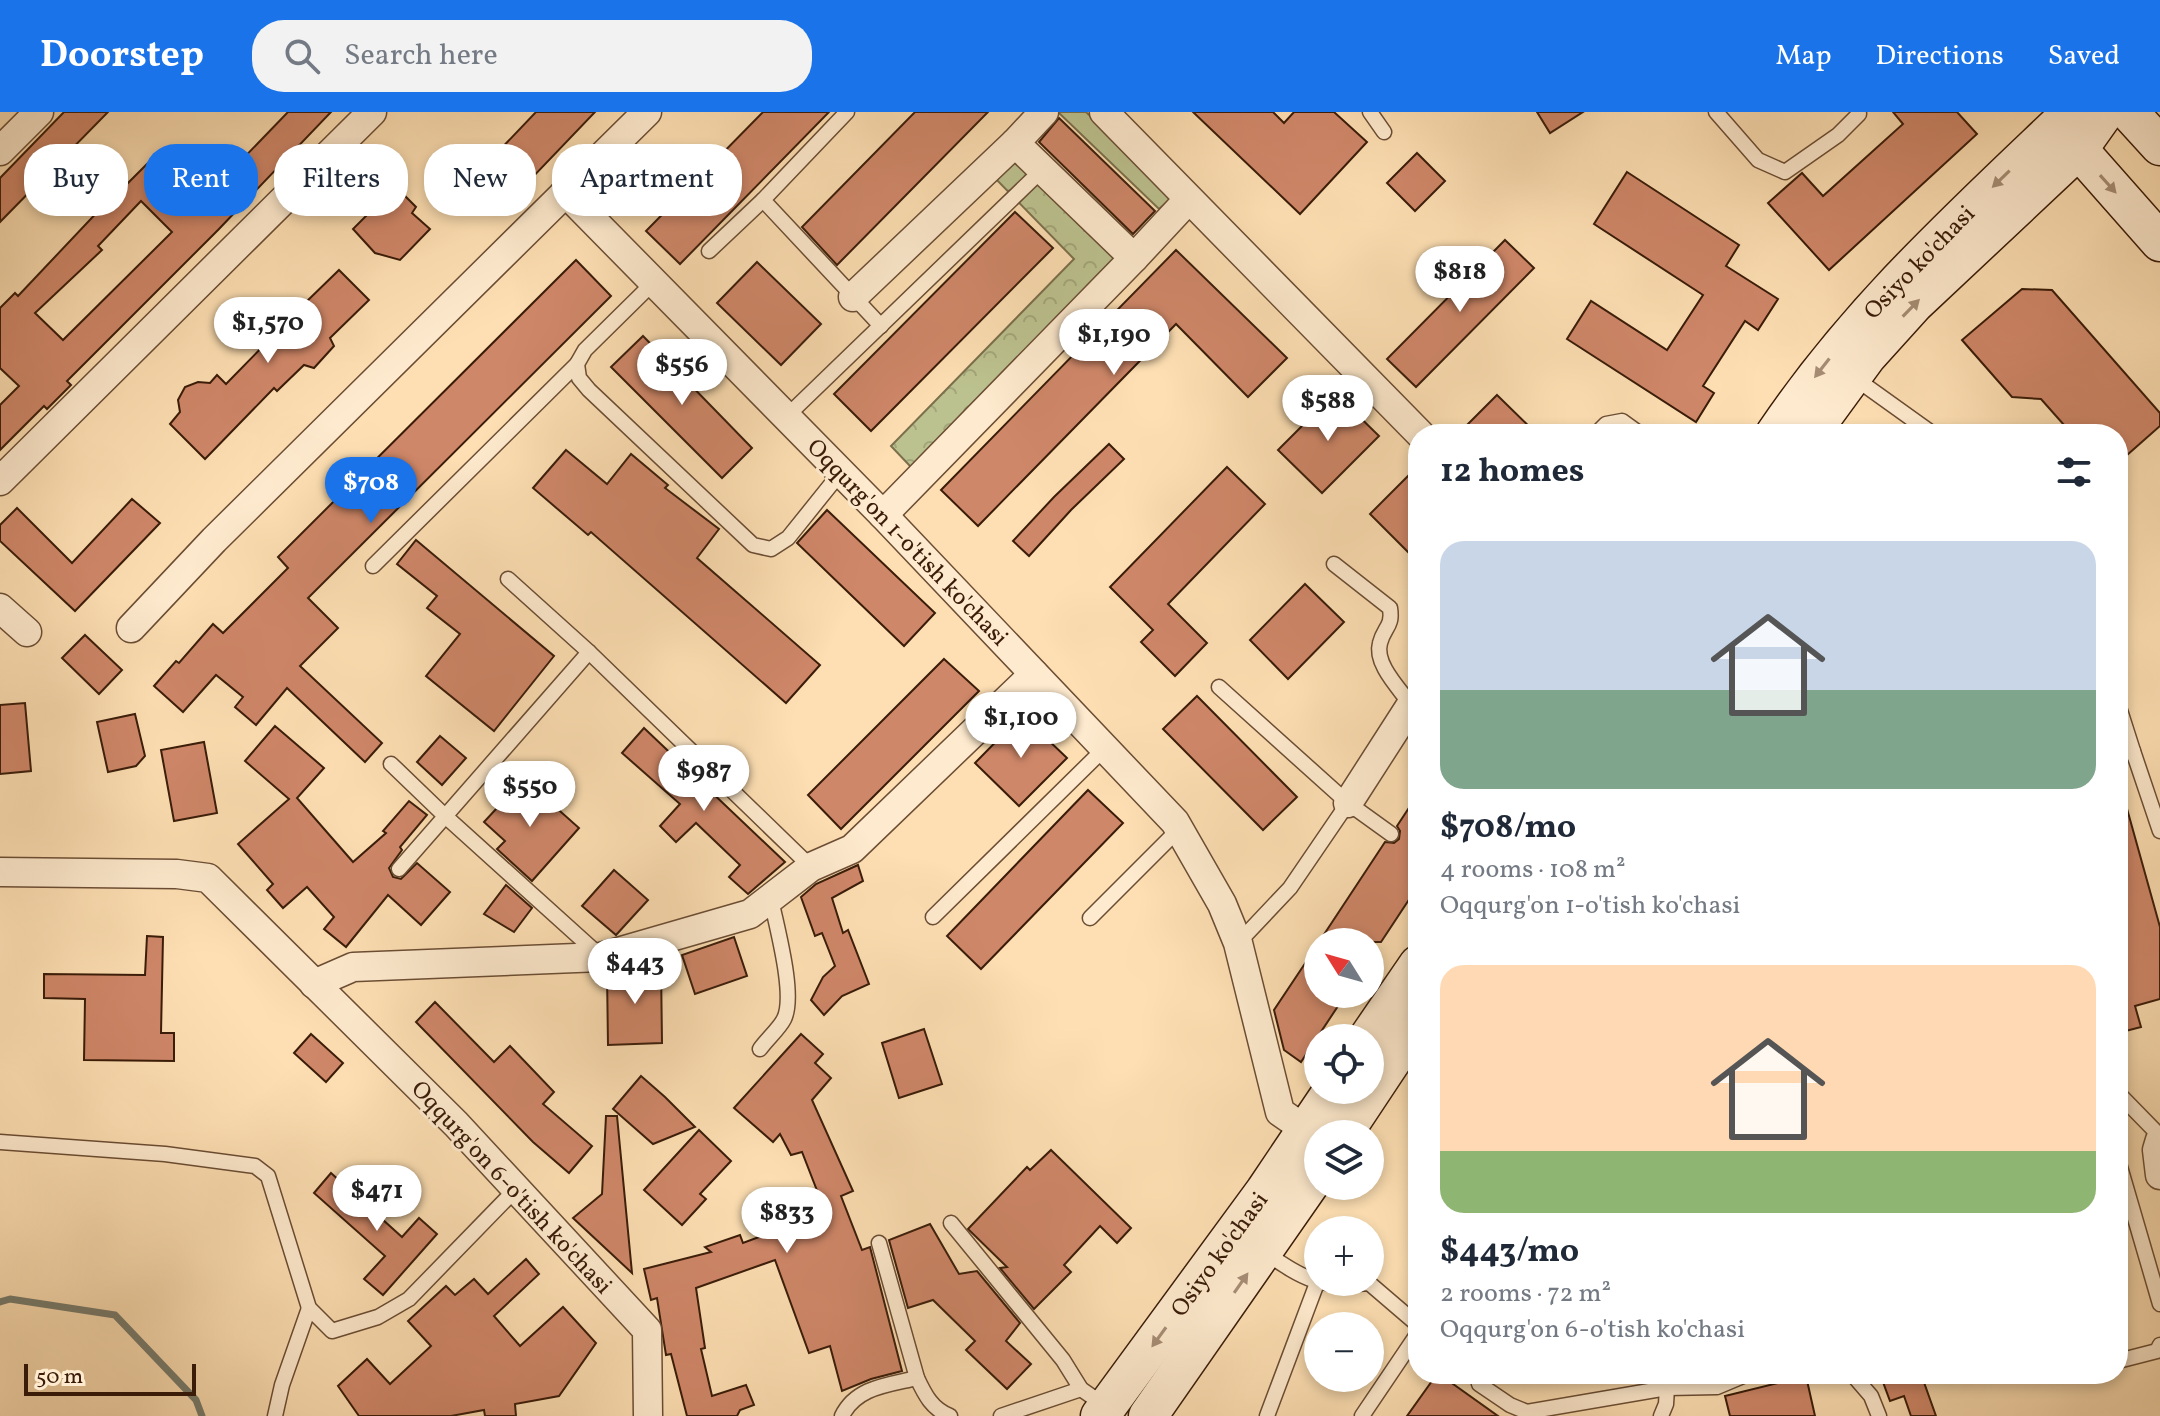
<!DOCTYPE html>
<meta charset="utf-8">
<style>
:root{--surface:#fff;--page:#f2f2f3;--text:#1f2937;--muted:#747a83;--accent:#1a73e8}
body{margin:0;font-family:Vollkorn,serif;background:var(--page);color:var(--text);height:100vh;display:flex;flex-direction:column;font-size:30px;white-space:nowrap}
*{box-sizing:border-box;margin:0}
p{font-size:26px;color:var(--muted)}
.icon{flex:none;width:44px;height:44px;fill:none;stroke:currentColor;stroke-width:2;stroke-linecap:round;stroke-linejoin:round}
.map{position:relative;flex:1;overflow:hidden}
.details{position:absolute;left:1408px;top:312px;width:720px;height:960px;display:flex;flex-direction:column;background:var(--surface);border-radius:32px;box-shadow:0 4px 12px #0003}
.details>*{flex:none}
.banner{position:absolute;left:24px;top:32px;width:760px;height:72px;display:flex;gap:16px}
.needle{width:52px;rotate:307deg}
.fabs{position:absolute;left:1304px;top:816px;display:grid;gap:16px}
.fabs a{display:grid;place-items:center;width:80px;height:80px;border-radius:50%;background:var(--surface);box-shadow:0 4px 12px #0003;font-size:40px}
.scale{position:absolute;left:24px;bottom:20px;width:172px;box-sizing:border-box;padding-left:8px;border:4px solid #3a1c09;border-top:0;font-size:22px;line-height:28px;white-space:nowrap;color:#3a1c09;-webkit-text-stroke:6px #feeace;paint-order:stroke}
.price{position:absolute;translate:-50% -68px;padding:0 18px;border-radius:28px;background:#fff;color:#222;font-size:26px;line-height:52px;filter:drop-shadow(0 2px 4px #0008)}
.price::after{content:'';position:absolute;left:50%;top:48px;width:24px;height:18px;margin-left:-12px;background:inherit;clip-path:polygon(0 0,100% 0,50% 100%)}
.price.selected{background:var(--accent);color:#fff}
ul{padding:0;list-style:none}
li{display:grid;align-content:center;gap:16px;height:424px;padding:0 32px}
li span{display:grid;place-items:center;height:248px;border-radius:24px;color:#555}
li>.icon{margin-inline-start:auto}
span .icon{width:144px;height:144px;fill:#fffc;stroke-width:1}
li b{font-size:34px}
h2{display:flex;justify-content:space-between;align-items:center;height:96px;padding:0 32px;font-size:34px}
.chip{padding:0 28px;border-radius:32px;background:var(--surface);box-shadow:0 4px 12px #0003;font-size:28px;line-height:72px}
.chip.selected{background:var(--accent);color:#fff}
header{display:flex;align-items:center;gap:48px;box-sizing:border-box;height:112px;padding:0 40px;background:var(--accent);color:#fff}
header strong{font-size:38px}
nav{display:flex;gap:44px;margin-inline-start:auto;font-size:28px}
.search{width:560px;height:72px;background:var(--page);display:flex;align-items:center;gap:20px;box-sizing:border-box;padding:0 28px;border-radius:32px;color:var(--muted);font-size:30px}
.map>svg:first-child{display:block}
.green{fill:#bcc28f;stroke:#7b6f4c;stroke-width:2}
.forest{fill:url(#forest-crowns);stroke:#7b6f4c;stroke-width:2}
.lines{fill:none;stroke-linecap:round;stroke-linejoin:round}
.stream{stroke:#777c6e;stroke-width:7}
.building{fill:#cf8769;stroke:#3a1c09;stroke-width:2;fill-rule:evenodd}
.service-casing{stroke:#6b4d34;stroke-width:17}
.minor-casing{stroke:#6b4d34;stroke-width:31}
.secondary-casing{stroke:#3a1c09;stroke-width:41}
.service{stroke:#feeace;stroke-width:14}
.minor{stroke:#feeace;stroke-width:28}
.secondary{stroke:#feeace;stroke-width:38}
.oneway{fill:#a68d75}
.labels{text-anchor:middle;stroke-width:6;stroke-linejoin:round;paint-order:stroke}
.street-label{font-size:24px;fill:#3a1c09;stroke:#feeace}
</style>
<header>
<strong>Doorstep</strong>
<div class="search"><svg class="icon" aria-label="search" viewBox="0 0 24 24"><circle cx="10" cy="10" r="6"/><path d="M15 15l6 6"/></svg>Search here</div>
<nav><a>Map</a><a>Directions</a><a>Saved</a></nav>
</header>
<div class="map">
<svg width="2160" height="1304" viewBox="0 0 2160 1304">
<defs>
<pattern id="forest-crowns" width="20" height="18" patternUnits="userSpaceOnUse" patternTransform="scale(2)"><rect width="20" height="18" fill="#bcc28f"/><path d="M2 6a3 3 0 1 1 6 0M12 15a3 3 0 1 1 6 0" fill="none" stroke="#a2a67a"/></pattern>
</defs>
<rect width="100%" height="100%" fill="#fddfb3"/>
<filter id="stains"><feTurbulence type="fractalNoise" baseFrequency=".0025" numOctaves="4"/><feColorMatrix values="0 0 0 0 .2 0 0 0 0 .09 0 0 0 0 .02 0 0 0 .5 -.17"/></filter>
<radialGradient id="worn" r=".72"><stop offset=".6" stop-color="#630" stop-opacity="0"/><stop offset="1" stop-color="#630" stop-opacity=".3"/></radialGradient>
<path class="green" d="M1058,0H1086L1174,84L1159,97Z"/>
<path class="forest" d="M1013,36L1137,158L929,374L891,334L1074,147L990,61Z"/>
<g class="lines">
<path class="stream" d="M0,1190L10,1187L115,1203L196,1288L202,1304"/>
</g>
<g class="building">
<path d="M64,0H108L0,110V66Z"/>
<path d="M288,0H331L218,118L67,269L71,273L47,297L44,294L0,338V293L19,274L0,256V196L15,181L18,184L120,76L121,78L158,41L204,87ZM141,89L172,120L63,228L35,201L102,138L98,134Z"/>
<path d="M536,0H595L504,95L473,66Z"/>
<path d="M763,0H829L680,152L646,119Z"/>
<path d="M915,0H988L837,153L802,115Z"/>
<path d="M1193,0H1273L1284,11L1294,0H1334L1367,30L1300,102Z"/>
<path d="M1537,0H1583L1550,21Z"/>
<path d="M1893,0H1957L1977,22L1829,158L1768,91L1802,61L1823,84L1903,12Z"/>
<path d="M1059,6L1155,99L1133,122L1039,30Z"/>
<path d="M1417,41L1445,69L1415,99L1387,71Z"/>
<path d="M1627,60L1739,133L1726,154L1778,187L1758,218L1745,209L1703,274L1714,281L1696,310L1567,227L1591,189L1667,238L1703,183L1594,112Z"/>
<path d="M376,66L392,71L416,95L412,101L430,117L400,148L375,141L353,117L375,95L367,87L366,76Z"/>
<path d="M1015,100L1053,136L871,319L834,282Z"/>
<path d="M1505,128L1534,156L1416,275L1387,247Z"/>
<path d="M1176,138L1287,246L1248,285L1176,212L978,414L941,378Z"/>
<path d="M576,148L611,184L308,486L338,516L300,554L382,631L365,650L287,576L256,613L235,595L243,585L216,563L183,600L154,574L176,549L179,551L213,512L223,521L288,456L278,445Z"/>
<path d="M757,150L821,212L781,253L717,191Z"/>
<path d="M339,158L369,188L330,226L334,234L314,256L304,253L277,279L274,276L205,347L170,312L180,300L178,288L185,275L198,270L210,271L217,263L226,272L276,221L278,199L291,193L302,194Z"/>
<path d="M2022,177L2052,178L2160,301V314L2118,351V322H2072L2041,287L2012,285L1962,228Z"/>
<path d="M643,224L752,336L722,366L611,255Z"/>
<path d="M1335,281L1379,324L1322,381L1278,338Z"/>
<path d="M1497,283L1537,322H1458Z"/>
<path d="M1109,332L1124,347L1071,398L1029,444L1013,429L1054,385Z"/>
<path d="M566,338L607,372L631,342L668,373L665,376L719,417L697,446L820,553L786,591L591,420L588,423L533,376Z"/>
<path d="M1418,354V450L1370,402Z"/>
<path d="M1227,355L1265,392L1168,492L1207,531L1175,564L1141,530L1153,518L1110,475Z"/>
<path d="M132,387L160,411L75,499L0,429V413L17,396L72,451Z"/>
<path d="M827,398L935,501L904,534L797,431Z"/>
<path d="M416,428L554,544L494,619L426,564L460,522L427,496L437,484L397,452Z"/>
<path d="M1305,472L1344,510L1288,567L1250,528Z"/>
<path d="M85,523L122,558L99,582L62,546Z"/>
<path d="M944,547L979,579L841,717L808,683Z"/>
<path d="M1197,584L1297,685L1263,718L1163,617Z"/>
<path d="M25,591L31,659L0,662V593Z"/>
<path d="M135,602L145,644L136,654L108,660L97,610Z"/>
<path d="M1022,603L1067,646L1019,694L975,651Z"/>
<path d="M275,614L324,656L297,686L353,750L386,721L383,719L409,689L427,703L400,735L402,738L389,756L393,765L401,767L417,751L450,780L421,813L388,783L346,835L324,817L334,805L307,775L283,796L267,778L273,772L238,732L289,687L245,649Z"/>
<path d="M644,616L785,750L748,782L729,765L740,753L696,711L676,730L660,714L680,692L622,641Z"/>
<path d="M440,624L466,646L442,673L417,650Z"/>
<path d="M204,630L217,701L174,709L161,638Z"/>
<path d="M524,667L579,716L532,769L497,737L505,729L484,710Z"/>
<path d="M1088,678L1123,711L981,857L947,824Z"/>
<path d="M1418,682V774L1381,830H1319L1385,730L1394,731L1399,727L1400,719L1397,714Z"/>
<path d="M2118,686H2124L2160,815V887L2135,894L2141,915L2118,921V854H2123L2124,857L2118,835Z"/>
<path d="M858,753L863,769L832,786L843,821L848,818L869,872L842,884L824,903L811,888L823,865L835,854L822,821L815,824L801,785L816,772Z"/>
<path d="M614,758L648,788L616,823L582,794Z"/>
<path d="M506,773L532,796L514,820L484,802Z"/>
<path d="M147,824L163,825L161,921H174V949L84,948L85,887L44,886V862L145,863Z"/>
<path d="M734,825L747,864L695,882L682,843Z"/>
<path d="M1318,832V882H1346L1301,950L1284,938L1274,898Z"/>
<path d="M630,854H661L662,931L608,933L607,861Z"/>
<path d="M435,890L494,950L510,934L554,980L543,992L592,1034L569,1061L533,1030L416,910Z"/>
<path d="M924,917L942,972L899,986L882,931Z"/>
<path d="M311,922L343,951L326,970L294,941Z"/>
<path d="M801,922L823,942L815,951L831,966L812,988L853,1079L841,1084L862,1138L870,1135L902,1259L871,1267L842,1279L830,1234L809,1241L775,1148L696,1176L705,1236L701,1237L712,1284L746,1273L754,1293L740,1298L737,1304H687L671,1242L666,1243L657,1186L651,1188L644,1157L711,1140L705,1135L740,1123L743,1131L815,1104L813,1097L823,1094L802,1040L791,1043L780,1022L773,1030L734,996Z"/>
<path d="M641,964L665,985L695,1015L653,1032L613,997Z"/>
<path d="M606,1004H617L632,1161L573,1106L602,1082Z"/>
<path d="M699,1018L731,1049L700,1082L706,1087L682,1113L644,1078Z"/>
<path d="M1051,1038L1131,1116L1117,1131L1100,1114L1064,1153L1071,1160L1034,1197L1000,1156L1007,1155L968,1117L1027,1055L1030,1058Z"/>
<path d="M331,1061L402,1125L419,1106L437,1122L383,1183L364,1167L385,1144L314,1081Z"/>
<path d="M930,1112L959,1162L977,1159L1020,1211L1006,1229L1031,1252L1007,1277L966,1238L975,1229L933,1188L908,1196L889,1128Z"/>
<path d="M526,1147L539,1162L494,1204L520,1234L563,1195L596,1231L559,1284L515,1292L516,1304H485L484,1298L451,1304H359L338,1274L367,1247L390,1272L431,1234L408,1209L446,1174L455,1183L474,1167L488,1182Z"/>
<path d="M1437,1262H1439L1498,1304H1407Z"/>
<path d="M1880,1262H1921L1936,1304H1911L1904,1284L1890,1289Z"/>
<path d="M1806,1264L1815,1304H1730L1725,1284Z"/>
</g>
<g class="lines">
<g class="service-casing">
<g id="service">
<path d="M847,0L763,88L881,214"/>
<path d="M1370,0L1384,20"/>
<path d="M1716,0L1758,48L1785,60L1838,23L1859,2"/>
<path d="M709,139L763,88"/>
<path d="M654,170L585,238L577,252L579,266L589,278L753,433L771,437L788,426L841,360"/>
<path d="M1852,264L1933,322"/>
<path d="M786,305L1042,58"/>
<path d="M1596,322L1606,312L1622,309L1640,322"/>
<path d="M1334,452L1390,496C1393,515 1384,515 1380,531C1374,552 1400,577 1411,593L1413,589"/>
<path d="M373,454L577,252"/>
<path d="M508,467L589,540L811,755"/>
<path d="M1219,575L1348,691L1391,722"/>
<path d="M2118,592L2133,639"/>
<path d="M2118,643L2133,639L2160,719"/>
<path d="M391,652L444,703L598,842"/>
<path d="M399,757L589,540"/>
<path d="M933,805L1105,636"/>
<path d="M1090,806L1179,717"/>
<path d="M1238,831L1290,776L1348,691"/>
<path d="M760,937C767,927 779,917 784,907C796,883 776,813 771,787"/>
<path d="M2118,981L2160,1024"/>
<path d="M0,1030L165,1042L255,1054L268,1064L309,1196L332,1219L378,1205L409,1187L516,1077"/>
<path d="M2118,1048L2160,1192"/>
<path d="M951,1111L1063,1248L1081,1277L1107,1295"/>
<path d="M879,1131L917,1266C925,1283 932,1297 950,1304"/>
<path d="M1264,1140C1306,1168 1318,1176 1369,1171L1418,1213"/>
<path d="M2118,1249L2157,1239L2160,1233"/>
<path d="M1464,1262L1465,1263"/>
<path d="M1852,1262L1871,1284L1879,1304"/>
<path d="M1479,1272L1510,1293L1527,1300L1667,1276L1717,1275L1748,1262"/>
<path d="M275,1304L282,1273L309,1196"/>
<path d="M842,1304C856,1275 888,1273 917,1266"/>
<path d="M1001,1304L1081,1277"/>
<path d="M1267,1304L1317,1171"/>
<path d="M1362,1304L1418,1221"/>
<path d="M1661,1304L1666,1292L1667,1276"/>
</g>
</g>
<g class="minor-casing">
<g id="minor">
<path d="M1044,0L1015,31L1134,146L1188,88"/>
<path d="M1104,0L1420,322"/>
<path d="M0,39L39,0"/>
<path d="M565,80L883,403L1175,710L1222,792L1238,831L1280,1000L1306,1018"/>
<path d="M853,185L1015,31"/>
<path d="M0,369L372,0"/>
<path d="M883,403L1134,146"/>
<path d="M0,496L27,520"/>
<path d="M131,516L214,428L647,0"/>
<path d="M1348,691L1411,593"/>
<path d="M0,760L177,762L208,766L456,1012L647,1218L648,1304"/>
<path d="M314,872L353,855L601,845L750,802L811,755L852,737L1034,562"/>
<path d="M2160,1028L2157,1038L2160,1063"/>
</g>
</g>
<g class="secondary-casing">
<g id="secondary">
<path d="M2129,0L2160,34"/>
<path d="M2063,20L2160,130"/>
<path d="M1775,322C1856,202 1954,112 2057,14L2085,0"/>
<path d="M1810,322L1867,244L1914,192L2078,38L2105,0"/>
<path d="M1368,926L1418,853"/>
<path d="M1343,1022L1418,909"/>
<path d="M1100,1304L1265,1079L1333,978"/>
<path d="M1148,1304L1318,1060"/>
</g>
</g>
<use href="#service" class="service"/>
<use href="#minor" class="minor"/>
<use href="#secondary" class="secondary"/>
</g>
<defs><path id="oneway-solid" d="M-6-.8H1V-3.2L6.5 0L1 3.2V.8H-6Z" transform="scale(2)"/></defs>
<g class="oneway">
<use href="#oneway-solid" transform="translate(2001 67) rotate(136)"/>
<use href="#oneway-solid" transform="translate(2108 72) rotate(48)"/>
<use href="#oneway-solid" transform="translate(1911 196) rotate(-46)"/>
<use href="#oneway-solid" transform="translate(1822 256) rotate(128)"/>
<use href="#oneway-solid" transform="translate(1241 1171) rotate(-55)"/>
<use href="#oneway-solid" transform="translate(1159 1225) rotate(126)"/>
</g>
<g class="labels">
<g class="street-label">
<text transform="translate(1919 150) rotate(-46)" y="8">Osiyo ko'chasi</text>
<text transform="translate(908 430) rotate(46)" y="8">Oqqurg'on 1-o'tish ko'chasi</text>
<text transform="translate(512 1075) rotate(47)" y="8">Oqqurg'on 6-o'tish ko'chasi</text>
<text transform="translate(1219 1142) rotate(-54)" y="8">Osiyo ko'chasi</text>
</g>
</g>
<rect width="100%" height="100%" filter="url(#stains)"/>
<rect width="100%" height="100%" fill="url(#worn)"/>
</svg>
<div class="fabs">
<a><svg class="needle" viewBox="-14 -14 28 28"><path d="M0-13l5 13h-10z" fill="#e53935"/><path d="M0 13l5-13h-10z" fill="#747a83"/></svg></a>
<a><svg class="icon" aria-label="locate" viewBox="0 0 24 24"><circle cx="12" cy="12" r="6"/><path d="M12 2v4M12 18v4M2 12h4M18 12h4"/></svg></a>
<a><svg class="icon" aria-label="layers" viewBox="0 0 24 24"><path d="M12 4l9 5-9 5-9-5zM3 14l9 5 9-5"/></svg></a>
<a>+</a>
<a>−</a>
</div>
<div class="scale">50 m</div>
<b class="price" style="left:1460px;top:202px">$818</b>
<b class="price" style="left:268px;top:253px">$1,570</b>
<b class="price" style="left:1114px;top:265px">$1,190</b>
<b class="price" style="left:682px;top:295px">$556</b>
<b class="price" style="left:1328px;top:331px">$588</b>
<b class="price selected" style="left:371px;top:413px">$708</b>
<b class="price" style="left:1021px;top:648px">$1,100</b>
<b class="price" style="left:704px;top:701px">$987</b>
<b class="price" style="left:530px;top:717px">$550</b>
<b class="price" style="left:635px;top:894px">$443</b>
<b class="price" style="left:377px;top:1121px">$471</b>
<b class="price" style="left:787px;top:1143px">$833</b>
<div class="banner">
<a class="chip">Buy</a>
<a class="chip selected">Rent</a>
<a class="chip">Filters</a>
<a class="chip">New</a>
<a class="chip">Apartment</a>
</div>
<section class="details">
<h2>12 homes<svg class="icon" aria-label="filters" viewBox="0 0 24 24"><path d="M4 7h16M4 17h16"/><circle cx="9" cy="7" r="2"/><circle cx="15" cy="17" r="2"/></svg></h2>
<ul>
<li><span style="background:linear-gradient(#c9d6e8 60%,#7fa58c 0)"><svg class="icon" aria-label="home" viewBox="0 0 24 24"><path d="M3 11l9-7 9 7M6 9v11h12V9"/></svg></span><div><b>$708/mo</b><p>4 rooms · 108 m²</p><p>Oqqurg'on 1-o'tish ko'chasi</p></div></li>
<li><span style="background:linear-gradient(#ffd9b3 75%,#8fb573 0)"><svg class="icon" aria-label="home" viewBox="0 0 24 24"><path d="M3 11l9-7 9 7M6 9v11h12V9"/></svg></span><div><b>$443/mo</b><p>2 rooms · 72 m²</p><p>Oqqurg'on 6-o'tish ko'chasi</p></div></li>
</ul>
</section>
</div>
